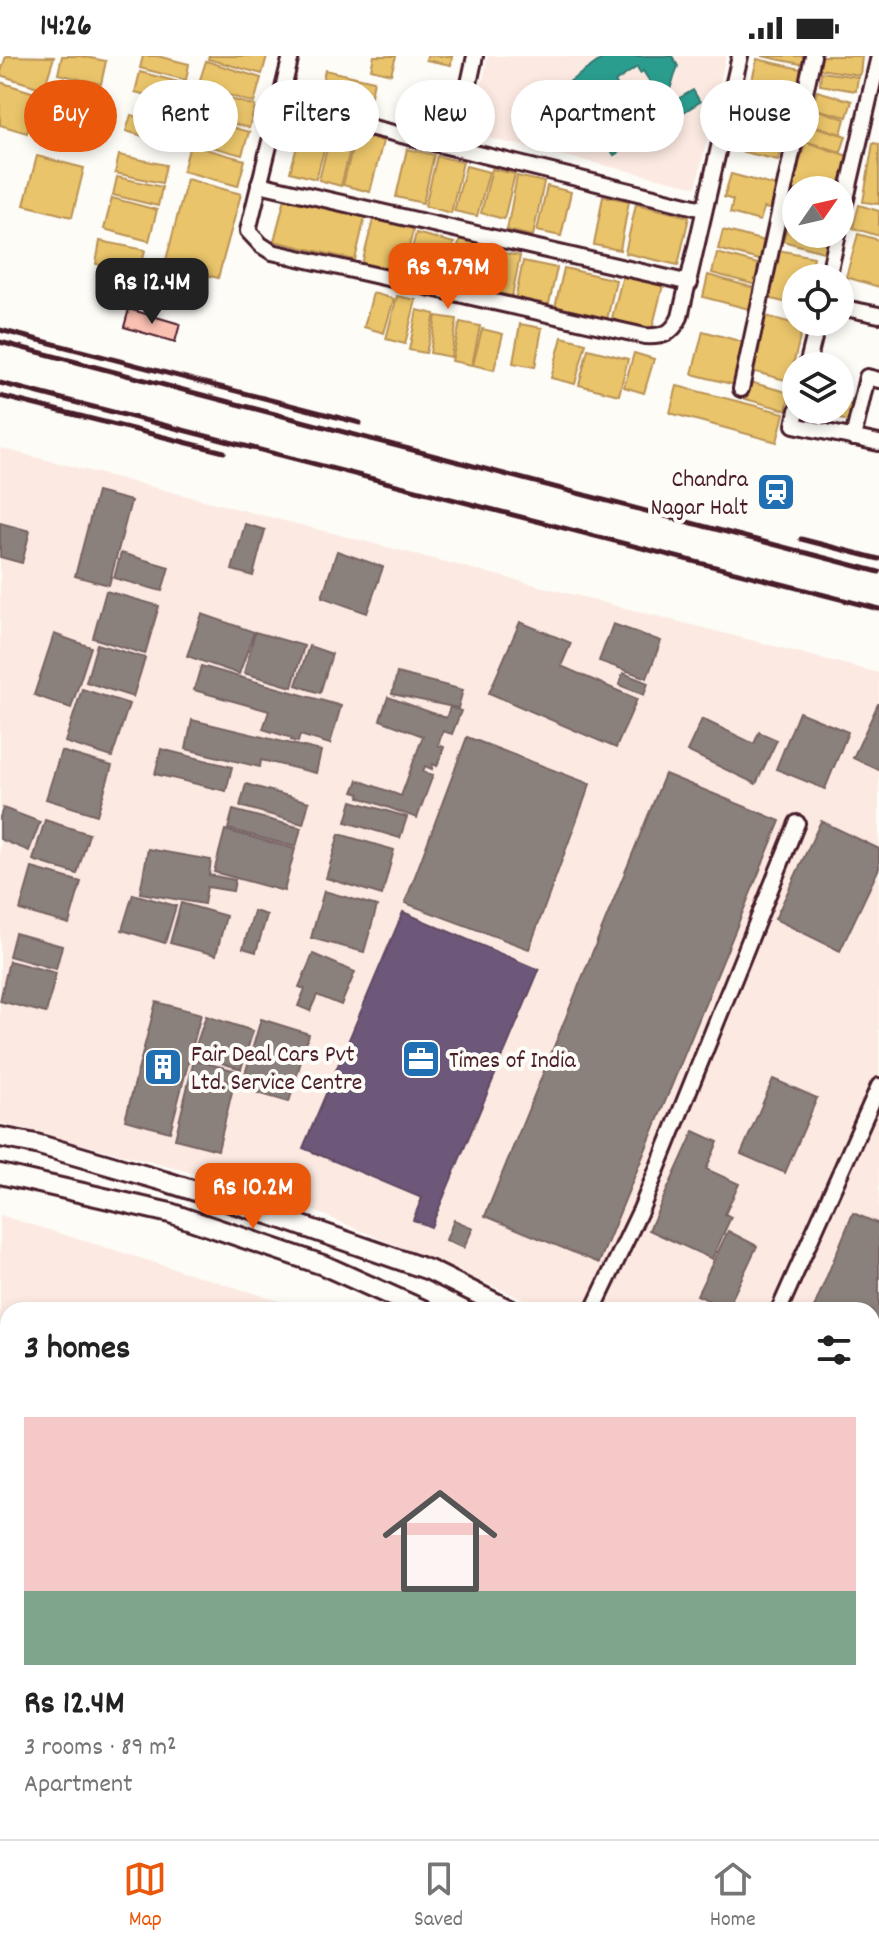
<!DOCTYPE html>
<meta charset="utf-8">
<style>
:root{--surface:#fff;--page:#f2f2f2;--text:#222;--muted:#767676;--line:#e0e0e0;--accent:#ea580c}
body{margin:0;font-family:Dekko,sans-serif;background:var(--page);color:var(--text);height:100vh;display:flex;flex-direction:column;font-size:30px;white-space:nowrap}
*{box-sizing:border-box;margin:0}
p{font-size:26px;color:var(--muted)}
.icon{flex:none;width:44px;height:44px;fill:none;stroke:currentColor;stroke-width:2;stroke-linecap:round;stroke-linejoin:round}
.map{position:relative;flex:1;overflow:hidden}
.details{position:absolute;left:0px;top:1246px;width:880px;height:538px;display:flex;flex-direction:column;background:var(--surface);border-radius:24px 24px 0 0;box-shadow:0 4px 12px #0003}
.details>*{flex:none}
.guide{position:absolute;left:24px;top:24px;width:832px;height:72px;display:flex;gap:16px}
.needle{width:52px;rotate:56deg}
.buttons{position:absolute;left:782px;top:120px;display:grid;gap:16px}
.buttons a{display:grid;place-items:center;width:72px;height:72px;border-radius:50%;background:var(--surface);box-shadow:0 4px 12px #0003;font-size:40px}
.price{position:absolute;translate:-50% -68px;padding:0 18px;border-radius:16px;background:var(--accent);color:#fff;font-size:26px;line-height:52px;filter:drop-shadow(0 2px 4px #0008)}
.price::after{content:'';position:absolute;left:50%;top:48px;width:24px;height:18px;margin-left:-12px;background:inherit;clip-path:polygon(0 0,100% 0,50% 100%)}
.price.on{background:#222;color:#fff}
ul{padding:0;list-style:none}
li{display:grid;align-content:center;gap:16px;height:424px;padding:0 24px}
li+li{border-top:2px solid var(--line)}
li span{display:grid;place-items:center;height:248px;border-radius:0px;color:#555}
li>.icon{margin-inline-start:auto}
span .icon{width:144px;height:144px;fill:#fffc;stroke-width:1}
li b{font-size:34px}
h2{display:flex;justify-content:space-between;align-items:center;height:96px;padding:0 24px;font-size:34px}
.pill{padding:0 28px;border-radius:36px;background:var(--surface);box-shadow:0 4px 12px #0003;font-size:28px;line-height:72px}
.pill.on{background:var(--accent);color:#fff}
.status{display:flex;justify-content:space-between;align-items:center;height:56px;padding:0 40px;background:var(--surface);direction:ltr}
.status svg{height:22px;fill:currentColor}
.tab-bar{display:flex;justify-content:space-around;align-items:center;height:112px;border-top:2px solid var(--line);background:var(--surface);font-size:22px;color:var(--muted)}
.tab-bar a{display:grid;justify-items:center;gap:4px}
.tab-bar .on{color:var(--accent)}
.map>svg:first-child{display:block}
.built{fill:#fceae2}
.homes{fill:#e9c46a;stroke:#b99257;stroke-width:2}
.offices{fill:#6d597a;stroke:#624862;stroke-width:2}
.schools{fill:#2a9d8f;stroke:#347771;stroke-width:2;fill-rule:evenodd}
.industry{fill:#8a817c;stroke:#776464;stroke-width:2}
.building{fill:#fac0b2;stroke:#4a1f2b;stroke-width:2}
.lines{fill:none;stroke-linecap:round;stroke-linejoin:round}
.minor-casing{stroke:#4a1f2b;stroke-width:20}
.tertiary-casing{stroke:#4a1f2b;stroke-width:24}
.minor{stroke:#fdfcf7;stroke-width:14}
.tertiary{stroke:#fdfcf7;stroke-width:18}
.rail{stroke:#4a1f2b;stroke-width:5}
.labels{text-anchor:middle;stroke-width:8;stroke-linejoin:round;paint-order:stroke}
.poi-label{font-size:24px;fill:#4a1f2b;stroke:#fdfcf7;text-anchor:start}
</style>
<div class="status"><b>14:26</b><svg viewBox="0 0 49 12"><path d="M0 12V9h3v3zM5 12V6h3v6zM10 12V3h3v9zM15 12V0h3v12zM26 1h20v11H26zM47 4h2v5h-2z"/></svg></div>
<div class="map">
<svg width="879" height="1783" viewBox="0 0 879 1783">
<rect width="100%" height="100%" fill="#fdfcf7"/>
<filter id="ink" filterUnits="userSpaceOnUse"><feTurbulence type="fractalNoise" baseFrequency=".0125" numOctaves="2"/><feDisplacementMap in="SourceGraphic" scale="16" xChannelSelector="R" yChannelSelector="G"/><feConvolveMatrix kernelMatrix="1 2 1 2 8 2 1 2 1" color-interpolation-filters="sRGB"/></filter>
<g filter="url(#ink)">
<g class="built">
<path d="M488,0H726L696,131L471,78Z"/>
<path d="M0,392L879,617V1393L872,1390V1254H549L274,1138L0,1067Z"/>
<path d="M0,1159L309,1254H8V1776H872V1487L879,1490V1783H0Z"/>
</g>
<g class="homes">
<path d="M6,0L54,1L44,33L0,19Z"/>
<path d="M62,0H80L106,5L101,28L58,18Z"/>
<path d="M143,0H157L189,8L186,24L140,12Z"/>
<path d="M209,0H267L262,18L208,3Z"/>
<path d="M374,0H396L391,18L371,13Z"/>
<path d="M427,0H452L451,9L426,4Z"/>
<path d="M762,0H806L805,9Z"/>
<path d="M821,0H862L860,19L819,13Z"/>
<path d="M757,3L805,14L800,35L752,24Z"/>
<path d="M206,5L261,22L254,47L198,30Z"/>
<path d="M325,14L374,25L367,58L318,47Z"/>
<path d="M140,16L182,27L177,47L135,36Z"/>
<path d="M821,16L858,21L856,35L820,29Z"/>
<path d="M748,24L797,35L792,55L743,44Z"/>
<path d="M0,26L38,38L27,77L0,69Z"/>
<path d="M199,34L255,50L249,72L193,57Z"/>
<path d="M817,35L852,45L847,61L812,52Z"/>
<path d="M51,39L93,49L83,91L41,81Z"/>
<path d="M737,45L771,53L767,73L733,65Z"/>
<path d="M812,52L845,63L841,78L807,67Z"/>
<path d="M131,59L171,70L166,87L126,75Z"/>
<path d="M195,61L249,76L242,99L189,85Z"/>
<path d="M732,68L783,80L778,104L726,92Z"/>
<path d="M806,68L846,80L841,96L801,84Z"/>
<path d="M303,69L329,76L316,123L290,116Z"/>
<path d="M331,76L353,82L341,130L319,124Z"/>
<path d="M356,78L383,85L370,136L343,129Z"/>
<path d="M806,86L848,100L837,134H796V151L786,147Z"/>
<path d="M873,87L879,88V148L863,146Z"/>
<path d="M190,89L245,104L238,130L183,115Z"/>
<path d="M407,93L434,99L423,147L396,141Z"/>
<path d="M119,99L166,109L162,127L115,117Z"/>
<path d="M37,100L84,112L72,161L24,149Z"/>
<path d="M437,100L463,106L451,157L425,150Z"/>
<path d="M466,110L489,116L477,160L454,155Z"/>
<path d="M492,113L515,118L504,163L481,157Z"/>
<path d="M731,118L780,131L774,154L764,152L760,165L730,157L733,144L724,141Z"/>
<path d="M517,120L544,126L533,180L507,174Z"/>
<path d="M117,121L162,131L158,150L113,139Z"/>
<path d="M187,123L241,138L218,222L165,208Z"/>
<path d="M547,130L571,136L561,180L537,175Z"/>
<path d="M603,140L629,145L620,194L594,189Z"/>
<path d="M112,142L157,154L149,185L104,173Z"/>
<path d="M285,142L365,161L355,204L274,185Z"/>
<path d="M636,148L689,161L678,209L625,197Z"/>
<path d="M859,149L879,155V180L853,172Z"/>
<path d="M792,153L796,155V178H832L827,197L783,185Z"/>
<path d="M374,160L414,171L402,219L362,208Z"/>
<path d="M723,174L768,186L763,205L718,193Z"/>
<path d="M416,177L454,187L444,227L406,217Z"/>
<path d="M858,178L879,184V231L846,221Z"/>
<path d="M460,182L498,191L488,235L450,225Z"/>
<path d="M100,185L145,194L140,218L96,208Z"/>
<path d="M773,193L814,201L809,222H796V249L763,241Z"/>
<path d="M499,196L520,200L512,240L492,236Z"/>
<path d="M717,197L765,210L760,230L712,217Z"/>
<path d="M523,205L557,212L548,252L515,244Z"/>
<path d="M564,212L616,224L606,268L554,256Z"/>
<path d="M624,215L664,225L651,277L611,266Z"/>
<path d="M708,219L758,233L753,254L703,241Z"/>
<path d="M373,237L394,243L384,277L364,271Z"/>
<path d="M397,240L416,244L405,288L386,283Z"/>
<path d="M417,254L435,258L426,297L409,294Z"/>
<path d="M762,259L803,270L789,325L748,314Z"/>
<path d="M436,260L457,263L451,301L430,297Z"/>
<path d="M460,266L480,270L472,309L452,305Z"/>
<path d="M520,268L542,272L535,311L513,307Z"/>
<path d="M482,273L503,278L494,314L473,309Z"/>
<path d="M703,275L750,288L739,330L692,318Z"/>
<path d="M562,281L586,287L575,328L551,322Z"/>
<path d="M588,293L628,303L619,339L579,329Z"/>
<path d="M634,297L654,303L644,337L624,331Z"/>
<path d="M746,325L790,337L786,354L742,342Z"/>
<path d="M677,330L784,357L777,386L670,357Z"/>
<path d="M840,346L857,349L854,366L815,358L816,354H840Z"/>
</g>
<path class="offices" d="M403,856L539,914L431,1171L413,1164L422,1142L303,1092Z"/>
<path class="schools" d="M606,0H672L678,10L669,36L676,44L693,34L700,46L614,99L569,26ZM637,11L640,17L643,15L656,35L652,38L654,41L631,56L629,53L627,54L614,34L618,31L615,26Z"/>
<g class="industry">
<path d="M97,436L131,445L109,529L75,520Z"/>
<path d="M0,467L30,475L22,507L0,501Z"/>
<path d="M245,468L265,474L253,520L232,514Z"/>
<path d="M337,495L383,511L367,557L322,541Z"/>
<path d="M121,497L169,511L162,535L114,522Z"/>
<path d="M106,535L159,550L145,598L93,582Z"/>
<path d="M202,558L254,576L239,618L187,600Z"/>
<path d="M520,566L571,587L561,610L637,643L616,692L489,637Z"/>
<path d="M613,568L661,585L647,622L599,605Z"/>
<path d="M255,576L304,590L292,631L244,617Z"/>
<path d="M54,578L91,591L71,652L34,639Z"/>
<path d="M97,588L145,602L133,641L86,626Z"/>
<path d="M309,590L332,598L320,637L296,629Z"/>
<path d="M201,610L341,650L330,688L300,679L298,686L291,684L292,682L263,673L269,655L194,634Z"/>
<path d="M397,617L463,634L458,652L392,638Z"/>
<path d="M623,617L648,627L644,639L619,629Z"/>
<path d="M82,633L129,648L112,701L65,686Z"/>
<path d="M388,641L446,662L450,651L461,655L452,678L443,675L438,689L444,691L437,710L433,708L432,713L425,710L423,716L433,719L417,762L359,741L360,738L353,736L358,724L401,740L423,680L380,664Z"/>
<path d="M878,648H879V714L853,702Z"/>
<path d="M799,656L848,676L825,733L776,713Z"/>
<path d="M702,663L754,688L759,676L777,684L756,728L687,695Z"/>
<path d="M192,664L321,695L316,717L261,704L260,711L186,693Z"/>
<path d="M467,681L590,728L529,893L405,847Z"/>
<path d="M161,693L232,711L226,735L155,718Z"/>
<path d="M61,695L112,710L97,759L46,743Z"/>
<path d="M665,718L780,765L599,1207L485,1160Z"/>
<path d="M246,728L309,746L303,768L240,750Z"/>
<path d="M352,745L407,761L400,782L346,766Z"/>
<path d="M3,752L40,766L29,795L0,783V761Z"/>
<path d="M233,754L301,772L296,791L228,773Z"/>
<path d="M45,764L89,778L77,818L33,804Z"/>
<path d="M821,765L879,793V812L840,895L775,863Z"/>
<path d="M225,774L295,793L284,835L214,816Z"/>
<path d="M339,778L394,794L382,839L326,822Z"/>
<path d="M148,793L211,804L209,819L235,824L233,835L207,831L204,848L140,837Z"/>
<path d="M32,812L81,826L69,868L20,854Z"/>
<path d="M324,835L377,850L364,896L311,882Z"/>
<path d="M133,838L176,850L165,887L122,874Z"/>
<path d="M181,847L226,860L216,899L170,887Z"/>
<path d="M254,855L267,859L256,896L243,892Z"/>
<path d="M15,877L62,890L56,913L9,900Z"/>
<path d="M313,898L355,916L341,949L317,939L310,955L298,950L305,933L299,931Z"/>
<path d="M9,905L56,917L46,957L0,945Z"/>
<path d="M156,946L201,958L170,1076L125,1064Z"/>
<path d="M206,960L253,975L241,1013L193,998Z"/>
<path d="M261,963L309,978L289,1046L241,1032Z"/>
<path d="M194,1004L237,1015L218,1094L175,1083Z"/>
<path d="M773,1023L817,1042L785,1117L741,1098Z"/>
<path d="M694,1075L718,1086L706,1113L739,1128L725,1158L731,1161L712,1203L649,1174Z"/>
<path d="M853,1157L879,1168V1350L872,1347V1254H813Z"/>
<path d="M454,1164L473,1172L464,1192L446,1184Z"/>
<path d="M728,1175L757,1190L727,1253L697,1239Z"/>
<path d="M215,1776H284L281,1783H233Z"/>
</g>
<path class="building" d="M129,253L180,268L175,286L124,271Z"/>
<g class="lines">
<g class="minor-casing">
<g id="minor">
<path d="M291,0L248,175L261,189L272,196L645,280C663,281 672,278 680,261L740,0"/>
<path d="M279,49L703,153"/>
<path d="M455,92L475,0"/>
<path d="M259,128L690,227"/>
<path d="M840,169L879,0"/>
<path d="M828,222L838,178"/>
<path d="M840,251L879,259"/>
<path d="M807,310L818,266"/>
<path d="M741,333L813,0"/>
<path d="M797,354L794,369L879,387"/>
<path d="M853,382L867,321L879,324"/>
<path d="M593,1254L641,1153L797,767"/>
<path d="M779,1254L879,1030"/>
</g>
</g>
<g class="tertiary-casing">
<g id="tertiary">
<path d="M0,1081L36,1088L167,1126L271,1159L429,1214L510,1254"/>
<path d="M0,1118L170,1157L323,1209L423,1254"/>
<path d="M872,1421L879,1424"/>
<path d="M872,1455L879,1459"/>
</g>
</g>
<use href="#minor" class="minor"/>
<use href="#tertiary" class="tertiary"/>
<g class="rail">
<path d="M0,274L360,367"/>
<path d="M0,286L879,516"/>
<path d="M0,327L879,553"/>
<path d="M0,340L224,396"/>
<path d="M801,483L879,503"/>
</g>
</g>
</g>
<defs>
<g id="station-square" transform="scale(2)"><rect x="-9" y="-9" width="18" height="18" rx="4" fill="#1f6fb2" stroke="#fdfcf7"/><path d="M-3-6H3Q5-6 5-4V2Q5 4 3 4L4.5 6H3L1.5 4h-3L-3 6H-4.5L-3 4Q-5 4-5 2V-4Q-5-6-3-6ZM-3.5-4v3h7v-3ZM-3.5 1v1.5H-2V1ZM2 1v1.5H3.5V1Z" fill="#fff"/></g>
<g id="office-square" transform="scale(2)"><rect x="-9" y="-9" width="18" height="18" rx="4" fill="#1f6fb2" stroke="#fdfcf7"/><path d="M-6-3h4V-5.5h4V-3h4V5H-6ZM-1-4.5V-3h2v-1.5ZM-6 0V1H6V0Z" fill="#fff"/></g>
<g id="building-square" transform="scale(2)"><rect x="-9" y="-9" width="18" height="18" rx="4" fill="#1f6fb2" stroke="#fdfcf7"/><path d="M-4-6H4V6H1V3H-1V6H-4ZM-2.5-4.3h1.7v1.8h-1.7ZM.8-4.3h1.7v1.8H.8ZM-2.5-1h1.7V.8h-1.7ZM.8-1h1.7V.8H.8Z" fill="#fff"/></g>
</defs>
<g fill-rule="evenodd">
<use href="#station-square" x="776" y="436"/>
<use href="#office-square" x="421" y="1003"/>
<use href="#building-square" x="163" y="1011"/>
</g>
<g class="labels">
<g class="poi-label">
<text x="748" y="430" text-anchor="end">Chandra<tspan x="748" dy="28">Nagar Halt</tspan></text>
<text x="191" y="1005">Fair Deal Cars Pvt<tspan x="191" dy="28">Ltd. Service Centre</tspan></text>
<text x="449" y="1011">Times of India</text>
</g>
</g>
</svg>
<div class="buttons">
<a><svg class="needle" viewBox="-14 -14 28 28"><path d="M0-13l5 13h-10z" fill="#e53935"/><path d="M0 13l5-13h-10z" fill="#767676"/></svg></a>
<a><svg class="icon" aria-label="locate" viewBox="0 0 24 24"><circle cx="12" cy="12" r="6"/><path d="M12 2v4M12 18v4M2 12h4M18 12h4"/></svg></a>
<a><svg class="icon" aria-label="layers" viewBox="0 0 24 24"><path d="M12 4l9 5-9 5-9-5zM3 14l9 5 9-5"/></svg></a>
</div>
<b class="price" style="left:448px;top:255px">Rs 9.79M</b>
<b class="price on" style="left:152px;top:270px">Rs 12.4M</b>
<b class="price" style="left:253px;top:1175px">Rs 10.2M</b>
<div class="guide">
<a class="pill on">Buy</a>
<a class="pill">Rent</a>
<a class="pill">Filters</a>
<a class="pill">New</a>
<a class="pill">Apartment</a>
<a class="pill">House</a>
</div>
<section class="details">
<h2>3 homes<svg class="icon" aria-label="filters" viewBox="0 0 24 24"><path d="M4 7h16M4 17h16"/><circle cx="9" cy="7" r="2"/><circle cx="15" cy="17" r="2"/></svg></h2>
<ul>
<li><span style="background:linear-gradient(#f6c9c9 70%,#7fa58c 0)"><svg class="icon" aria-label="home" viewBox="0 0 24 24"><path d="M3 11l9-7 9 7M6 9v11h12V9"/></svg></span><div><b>Rs 12.4M</b><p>3 rooms · 89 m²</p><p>Apartment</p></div></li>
</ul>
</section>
</div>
<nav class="tab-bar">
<a class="on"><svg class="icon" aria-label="map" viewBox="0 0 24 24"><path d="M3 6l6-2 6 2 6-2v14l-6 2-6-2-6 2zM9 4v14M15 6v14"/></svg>Map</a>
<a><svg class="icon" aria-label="saved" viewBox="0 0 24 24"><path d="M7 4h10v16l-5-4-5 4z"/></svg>Saved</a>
<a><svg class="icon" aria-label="home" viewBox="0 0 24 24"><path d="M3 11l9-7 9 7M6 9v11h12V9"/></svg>Home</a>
</nav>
